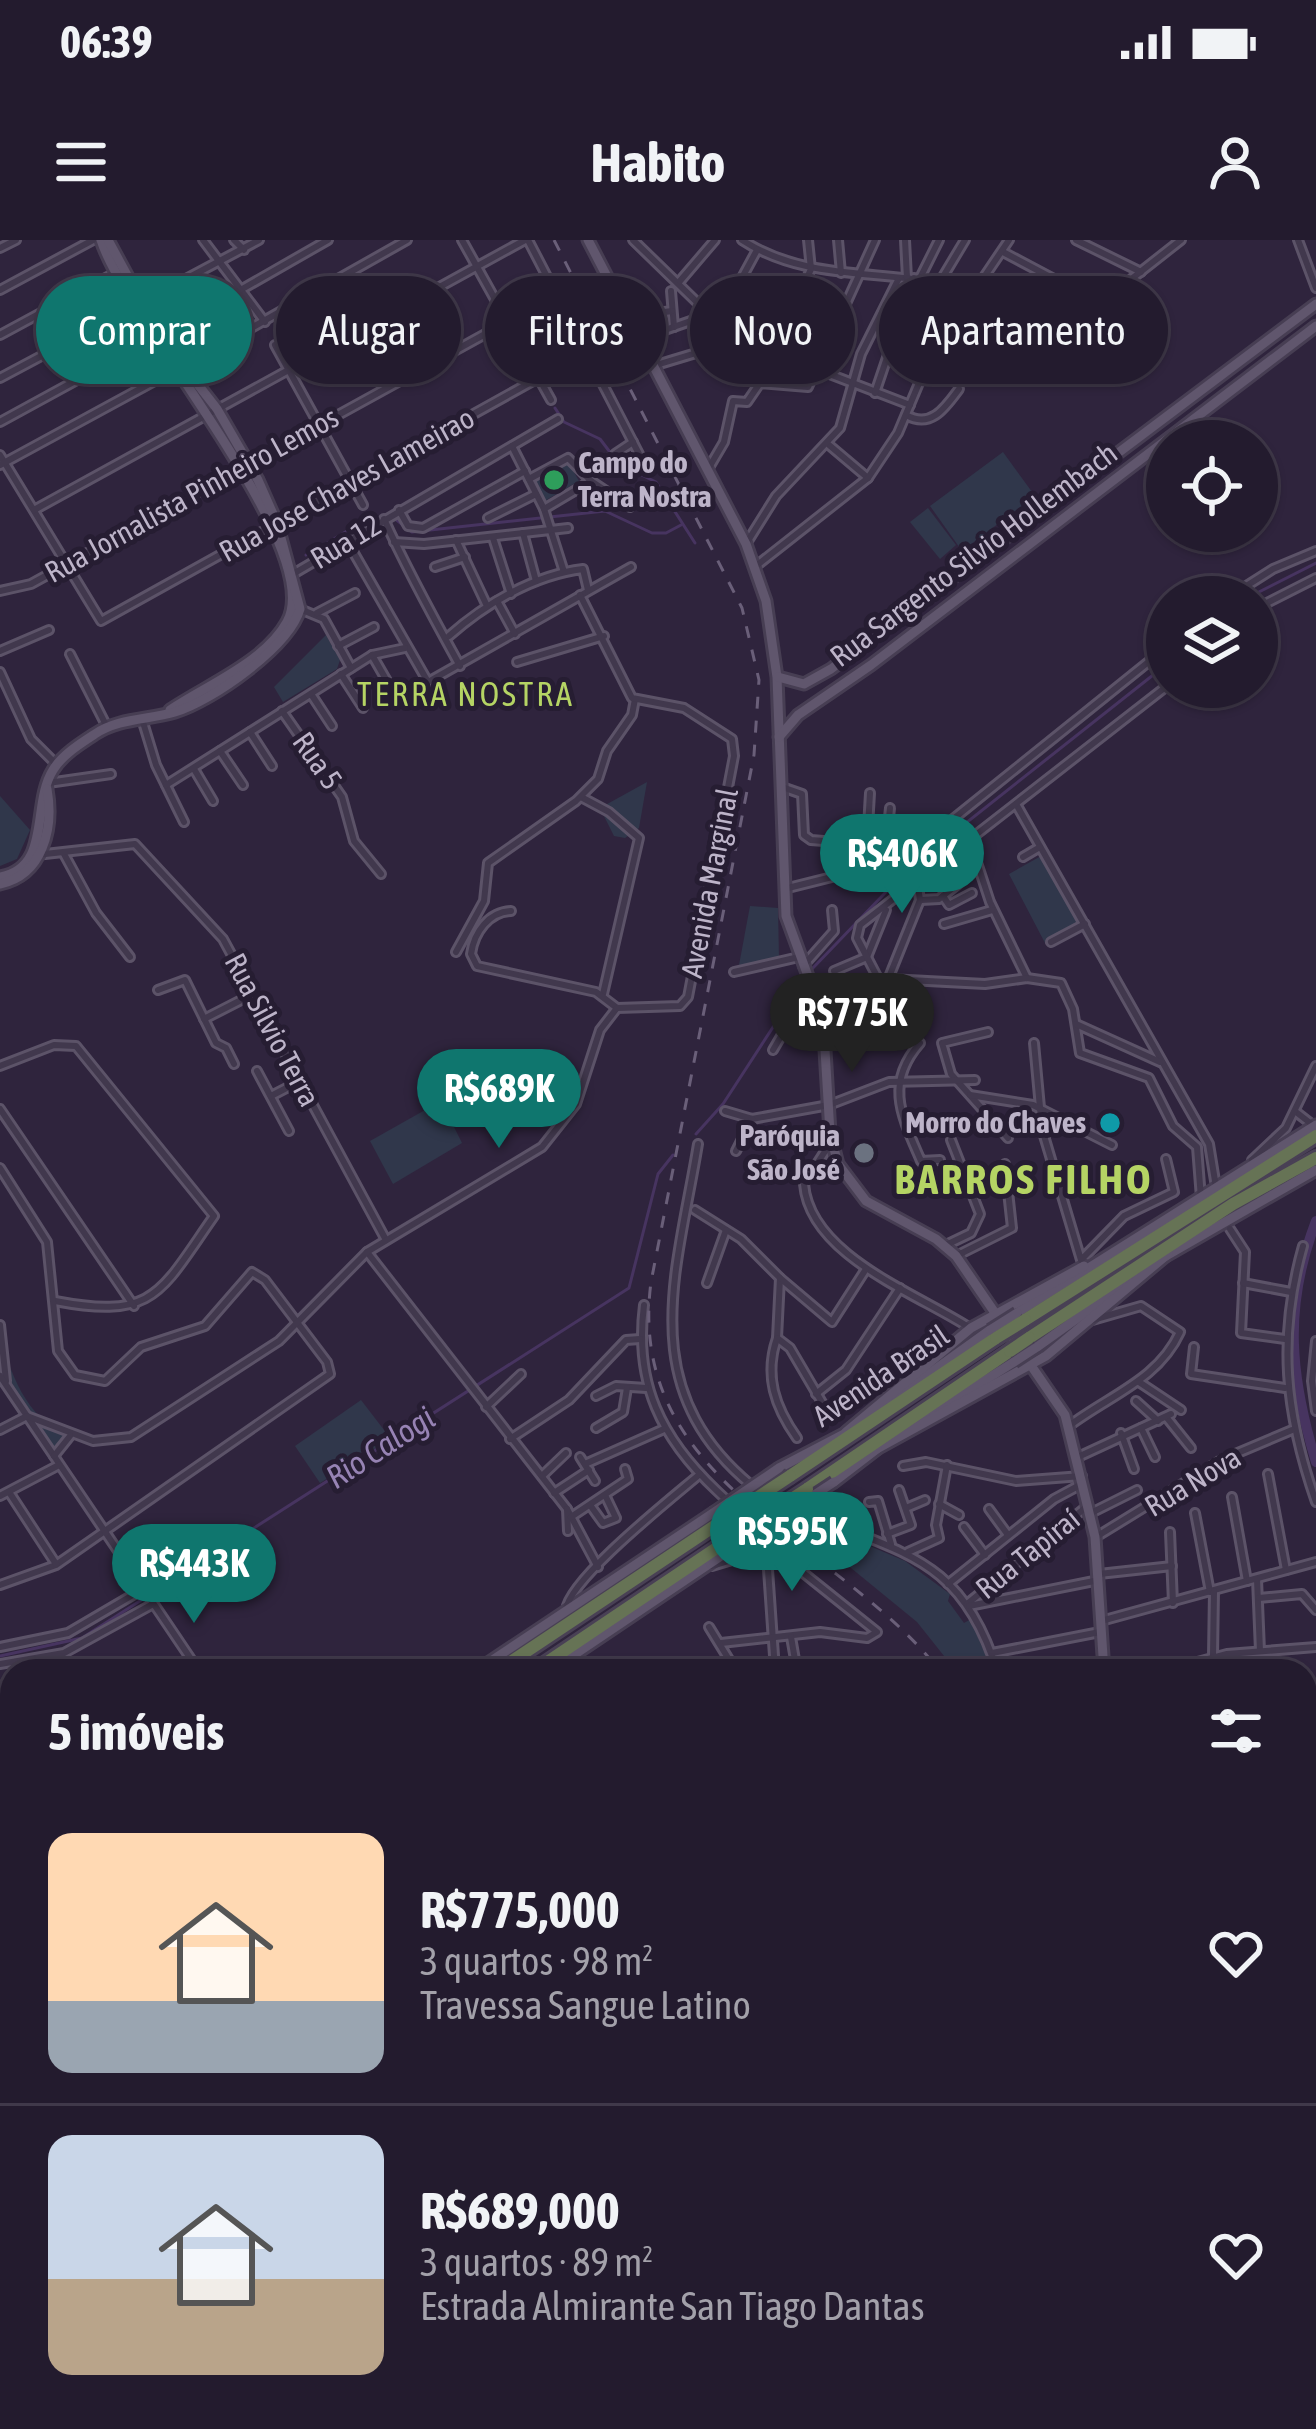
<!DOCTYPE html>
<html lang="pt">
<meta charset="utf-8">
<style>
:root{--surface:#231b2e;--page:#2f283a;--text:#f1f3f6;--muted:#a3a1aa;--line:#40394a;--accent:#0f766e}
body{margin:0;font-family:"Asap Condensed",sans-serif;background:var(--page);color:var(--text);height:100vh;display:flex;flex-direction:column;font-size:45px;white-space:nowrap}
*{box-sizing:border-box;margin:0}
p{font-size:39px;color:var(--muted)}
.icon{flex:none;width:66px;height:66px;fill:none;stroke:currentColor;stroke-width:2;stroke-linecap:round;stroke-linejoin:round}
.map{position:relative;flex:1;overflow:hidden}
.sheet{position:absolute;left:0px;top:1419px;width:1317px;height:771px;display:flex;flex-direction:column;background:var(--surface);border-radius:36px 36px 0 0;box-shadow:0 3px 9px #0004,0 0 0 3px var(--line)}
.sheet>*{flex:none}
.banner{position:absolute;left:36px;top:36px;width:1245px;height:108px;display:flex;gap:24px}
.fabs{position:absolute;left:1146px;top:180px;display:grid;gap:24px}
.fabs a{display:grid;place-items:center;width:132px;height:132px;border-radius:50%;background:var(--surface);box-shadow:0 3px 9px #0004,0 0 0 3px var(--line);font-size:60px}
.price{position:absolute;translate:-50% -102px;padding:0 27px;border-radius:42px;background:var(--accent);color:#fff;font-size:39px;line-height:78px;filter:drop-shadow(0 3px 6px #0008)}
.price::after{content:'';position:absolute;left:50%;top:72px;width:36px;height:27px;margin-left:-18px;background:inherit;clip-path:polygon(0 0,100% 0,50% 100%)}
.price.selected{background:#222;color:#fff}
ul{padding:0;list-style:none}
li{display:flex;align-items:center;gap:36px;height:300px;padding:0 48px}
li+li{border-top:3px solid var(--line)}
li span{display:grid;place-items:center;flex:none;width:336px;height:240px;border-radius:24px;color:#555}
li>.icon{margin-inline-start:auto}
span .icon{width:144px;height:144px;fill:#fffc;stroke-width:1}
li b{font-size:51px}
h2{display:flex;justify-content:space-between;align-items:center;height:144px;padding:0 48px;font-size:51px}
.chip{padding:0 42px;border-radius:54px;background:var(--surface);box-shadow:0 3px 9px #0004,0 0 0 3px var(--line);font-size:42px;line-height:108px}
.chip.selected{background:var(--accent);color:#fff}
.status{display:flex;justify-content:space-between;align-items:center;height:84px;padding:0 60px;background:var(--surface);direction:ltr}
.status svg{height:33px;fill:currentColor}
header{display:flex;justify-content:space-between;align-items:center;height:156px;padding:0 48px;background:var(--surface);font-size:54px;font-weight:700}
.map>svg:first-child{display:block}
.green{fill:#30374b}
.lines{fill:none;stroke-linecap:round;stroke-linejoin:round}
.stream{stroke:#473460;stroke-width:3}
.river{stroke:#473460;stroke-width:10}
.minor-casing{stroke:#5c5368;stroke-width:12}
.major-casing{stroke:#473e53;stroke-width:15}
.highway-casing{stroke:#494055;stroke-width:18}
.minor{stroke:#41384d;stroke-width:6}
.major{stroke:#60566d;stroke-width:9}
.highway{stroke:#667355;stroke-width:12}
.rail{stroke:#6a5f79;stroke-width:3;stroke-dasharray:12 12;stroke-linecap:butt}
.major-bridge-casing{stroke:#473e53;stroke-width:15;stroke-linecap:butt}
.highway-bridge-casing{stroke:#494055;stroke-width:18;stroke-linecap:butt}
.major-bridge{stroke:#60566d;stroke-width:9}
.highway-bridge{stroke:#667355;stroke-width:12}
.leisure-dot{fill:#2e9e5b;stroke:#261d32;stroke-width:4.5}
.culture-dot{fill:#0f9aa8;stroke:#261d32;stroke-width:4.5}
.worship-dot{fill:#6b7280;stroke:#261d32;stroke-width:4.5}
.labels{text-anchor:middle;stroke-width:10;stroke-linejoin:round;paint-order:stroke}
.poi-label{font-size:30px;font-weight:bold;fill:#bdb4c9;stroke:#261d32;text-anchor:end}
.street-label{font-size:30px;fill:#bdb4c9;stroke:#261d32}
.neighbourhood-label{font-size:33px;letter-spacing:3px;fill:#b5d464;stroke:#261d32}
.water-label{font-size:33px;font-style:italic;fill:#9783b4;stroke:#261d32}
.district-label{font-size:42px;font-weight:bold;letter-spacing:3px;fill:#b5d464;stroke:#261d32}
</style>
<div class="status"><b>06:39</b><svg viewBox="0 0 49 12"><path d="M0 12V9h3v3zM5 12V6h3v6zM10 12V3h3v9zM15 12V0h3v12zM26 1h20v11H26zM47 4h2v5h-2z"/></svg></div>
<header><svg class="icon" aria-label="menu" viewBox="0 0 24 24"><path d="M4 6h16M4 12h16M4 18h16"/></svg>Habito<svg class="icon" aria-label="person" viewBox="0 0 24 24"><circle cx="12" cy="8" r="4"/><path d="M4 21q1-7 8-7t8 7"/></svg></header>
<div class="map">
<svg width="1316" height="2189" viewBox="0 0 1316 2189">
<rect width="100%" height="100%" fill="#2f243d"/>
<g class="green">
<path d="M990,87L1012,117L991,134L971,107Z"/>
<path d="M1003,212L1035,256L962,311L930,266Z"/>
<path d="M565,216L579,241L543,262L529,239Z"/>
<path d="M928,268L956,305L940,319L910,282Z"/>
<path d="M326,395L340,420L337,429L283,462L274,447Z"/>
<path d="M647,542L639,588L625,598L614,596L600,568Z"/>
<path d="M0,556L30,590L17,619L0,626Z"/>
<path d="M1041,616L1079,684L1045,703L1009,634Z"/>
<path d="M750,666L778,668L779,719L739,725Z"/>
<path d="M441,861L462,903L393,944L370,901Z"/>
<path d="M0,1091C9,1132 26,1178 68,1196L54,1212L0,1135Z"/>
<path d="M361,1160L391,1199L320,1243L295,1206Z"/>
<path d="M813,1282L905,1321L950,1354L948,1361L964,1383L971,1379L992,1431H956L917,1382L807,1292Z"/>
</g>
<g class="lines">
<g class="stream">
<path d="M555,168L564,182L600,199L619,224L656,242L695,303"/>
<path d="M394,278L412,292L605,271L652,293H666L681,285"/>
<path d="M306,315C334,302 353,281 385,278"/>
<path d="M1249,357L1316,323"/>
<path d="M811,730L909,628L1167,424"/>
<path d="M696,894L723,864L805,738"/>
<path d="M0,1416L82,1398L629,1048L658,934L673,915"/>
</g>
<g class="river">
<path d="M1316,981C1283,1067 1290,1136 1316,1222"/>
<path d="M1305,2108L1316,2094"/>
<path d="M893,2189L914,2178"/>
</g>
<g class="minor-casing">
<g id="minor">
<path d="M203,0L265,82"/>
<path d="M234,0L244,10"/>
<path d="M462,0L551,160"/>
<path d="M528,0L639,214"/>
<path d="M633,0L708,73"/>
<path d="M742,0C814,47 900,25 977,53"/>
<path d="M838,0L841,33"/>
<path d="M905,0L907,38"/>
<path d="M1076,0L1141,32"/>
<path d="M1298,0L1316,48"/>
<path d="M0,8L16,0"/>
<path d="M1003,12L1054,39L1092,70L1181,0"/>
<path d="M920,38L939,0"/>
<path d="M941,40L965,0"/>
<path d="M680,41L715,0"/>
<path d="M981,46L1029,76L1054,39"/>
<path d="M0,50L93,0"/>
<path d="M671,51L674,87"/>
<path d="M725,69L757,10"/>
<path d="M643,75L672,71"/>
<path d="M0,95L113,34"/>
<path d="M160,96L328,0"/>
<path d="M639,99L725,69L824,132L910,165"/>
<path d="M779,102L811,29L808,0"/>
<path d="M275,105L363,265"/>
<path d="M524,110L573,84"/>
<path d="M184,126L407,0"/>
<path d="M653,126L706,110"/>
<path d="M1003,130L1034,104L1067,49"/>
<path d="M0,138L259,0"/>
<path d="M875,153L914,38"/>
<path d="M906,175C931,189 945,168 959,149"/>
<path d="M0,182L152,99"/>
<path d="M829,205L868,238"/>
<path d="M512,206L544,269L564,332"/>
<path d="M615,214L633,202"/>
<path d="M0,215L101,381L587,111"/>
<path d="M0,225L173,131"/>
<path d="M707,231L724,202L733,161L747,162L760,143L808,147L875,0"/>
<path d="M585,234L609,218"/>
<path d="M529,239L568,218L591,241L544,269"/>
<path d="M591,241L630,267"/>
<path d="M34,270L525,0"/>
<path d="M399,270L408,286L423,288L525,231"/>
<path d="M488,278L536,254"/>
<path d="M384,279C407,330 434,379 460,426"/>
<path d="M523,293L536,341"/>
<path d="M493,298L511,354"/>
<path d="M456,300L487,366"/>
<path d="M347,301L428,442L631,327"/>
<path d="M394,302L424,304L568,288"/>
<path d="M746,304L776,256L840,188L861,114L898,40"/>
<path d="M756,326L868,238L898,193L930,117L1009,0"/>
<path d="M435,327L465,317"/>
<path d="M293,334L558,179"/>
<path d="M0,351L31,344L507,82"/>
<path d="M1229,357L1273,329L1316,311"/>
<path d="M497,361L515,394"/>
<path d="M1257,368L1316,338"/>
<path d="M300,369L324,379L351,428"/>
<path d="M317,373L355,353"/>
<path d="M449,396C485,364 534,335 583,329L588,350"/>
<path d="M338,406L374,387"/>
<path d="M0,411L49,390"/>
<path d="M70,414L107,487"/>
<path d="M372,415L391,448"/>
<path d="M517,422L604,396"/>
<path d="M0,432L31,499L57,525"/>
<path d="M341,434L363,468"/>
<path d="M311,454L332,486"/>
<path d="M282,471L342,557L354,601L381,634"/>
<path d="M142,479L156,525L184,582"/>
<path d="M250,492L272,526"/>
<path d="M220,511L243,545"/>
<path d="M194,529L213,561"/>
<path d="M48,543L111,534"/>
<path d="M166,545L372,415L405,408"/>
<path d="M782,547L802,554L804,595L811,600L886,606L890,568"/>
<path d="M581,557L609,572L639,598L603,754"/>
<path d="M1016,564L1209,904L1216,947"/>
<path d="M942,588L1167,407"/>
<path d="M970,601L990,662L1027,738"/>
<path d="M867,604L870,553"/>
<path d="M64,614L96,673L130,717"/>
<path d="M36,615L135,604L223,699L386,1000"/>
<path d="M1023,617L1040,607"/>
<path d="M784,649L844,634"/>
<path d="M943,656L949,665L972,653"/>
<path d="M921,660L939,659L978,628"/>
<path d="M511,671C489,672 474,692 471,714L477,726L596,752L617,768"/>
<path d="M944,684L992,670"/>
<path d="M1051,702L1085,684"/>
<path d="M456,712L484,661L488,623L576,561L598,539L607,511L632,475L635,459"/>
<path d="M803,726L834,691L832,670"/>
<path d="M834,731L867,717L886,670"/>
<path d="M734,732L799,717"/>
<path d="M889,737L920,660L917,640"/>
<path d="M882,746L857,698L860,685L1167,446"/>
<path d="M158,750L185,740L216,803L226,808L234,824"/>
<path d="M819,761L875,751L889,739L985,744L1027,738L1061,743L1073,769L1080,813L1149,838L1173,886L1197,907L1201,958"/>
<path d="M204,779L251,755"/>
<path d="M1076,784L1160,822"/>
<path d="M988,792L942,803L951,834L1008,898"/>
<path d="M920,803C884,844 902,877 921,921L940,920"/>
<path d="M1034,803L1042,889L1081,1020L1124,976L1174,952L1166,919"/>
<path d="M773,810L787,786L823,777"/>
<path d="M0,826L54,805L76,806L214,976C160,1053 155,1080 55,1061"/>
<path d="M257,831L289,891"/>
<path d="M970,855L1033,865L1112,905"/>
<path d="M271,856L300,841"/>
<path d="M0,869L134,1066"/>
<path d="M725,871L752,879L829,865L889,842L975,840"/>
<path d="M1296,872L1314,886"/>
<path d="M831,902L804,944C810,1016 918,1054 970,1088"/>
<path d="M698,904C677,1032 633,1147 751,1245"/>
<path d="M736,911L752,879"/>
<path d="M1252,920L1286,888L1316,826"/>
<path d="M0,928L47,1002L58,1111L75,1135L105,1141L141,1107L205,1086L252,1032L265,1040L327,1122L330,1134L56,1325L0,1345"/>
<path d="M695,970L741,999L780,1038L777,1098L790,1108L827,1171L867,1153"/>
<path d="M1230,989L1245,1012L1241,1093L1285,1099"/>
<path d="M946,1005L971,993L980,974L951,900"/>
<path d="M1303,1006C1277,1098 1285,1173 1316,1262"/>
<path d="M367,1012L567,1269L598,1327"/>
<path d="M956,1016L1012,988L1005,924"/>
<path d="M780,1038L832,1082L866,1029"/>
<path d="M707,1043L726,990"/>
<path d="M1243,1043L1291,1052"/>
<path d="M644,1065C634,1143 661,1198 717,1251C736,1269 756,1285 762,1311"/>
<path d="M0,1085L6,1141"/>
<path d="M777,1098C764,1136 775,1167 797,1198"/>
<path d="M1316,1101L1312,1141L1316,1171"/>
<path d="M1194,1107L1191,1134L1285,1148"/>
<path d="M0,1136L199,1431"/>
<path d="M1139,1142L1181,1170"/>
<path d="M816,1154L846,1130L900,1048"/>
<path d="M596,1156L616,1146L646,1148"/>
<path d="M1136,1161L1158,1181"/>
<path d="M486,1167L521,1134"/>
<path d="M1167,1178L1191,1208"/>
<path d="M1069,1186C1110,1155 1158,1140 1180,1092L1141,1066L1089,1081"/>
<path d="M596,1188L623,1172L627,1148"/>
<path d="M1141,1188L1155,1217"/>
<path d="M0,1190L27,1176L93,1201L131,1197L279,1101L367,1012L542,907L576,864L600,790L617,768L680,766L688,757L734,516L732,499L684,468L632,458L580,355"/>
<path d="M1121,1193L1134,1229"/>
<path d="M510,1199L569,1160L626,1100L640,1099"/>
<path d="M54,1216L70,1196"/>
<path d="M580,1217L595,1241"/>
<path d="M1078,1217L1171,1174"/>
<path d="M585,1224L664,1189"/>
<path d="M903,1226L926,1222L1016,1241L1082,1236"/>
<path d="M1268,1234L1286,1330"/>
<path d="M542,1236L566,1213"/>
<path d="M9,1252L56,1324"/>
<path d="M554,1253L589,1230"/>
<path d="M0,1256L59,1225"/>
<path d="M1232,1257L1247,1341"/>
<path d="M869,1262L878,1261L891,1304"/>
<path d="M939,1264L959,1275"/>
<path d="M590,1265L603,1283L616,1278L605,1255"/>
<path d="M795,1267C893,1314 960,1310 997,1431"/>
<path d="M906,1268L925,1260"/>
<path d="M567,1269L568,1291"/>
<path d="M989,1269L1008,1295"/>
<path d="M1091,1273L1137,1250"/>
<path d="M1195,1273L1210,1352"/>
<path d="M571,1277L628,1239L625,1229"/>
<path d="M964,1287L985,1315"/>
<path d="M1170,1292L1173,1363"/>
<path d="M887,1294L911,1285L899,1250"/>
<path d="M1096,1297L1221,1220L1292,1190"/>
<path d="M908,1312L939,1298L936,1285L947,1225"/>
<path d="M767,1315L775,1430"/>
<path d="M712,1326L762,1311L786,1319L877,1392L867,1398L820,1392L721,1403"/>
<path d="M1099,1334L1172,1326"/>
<path d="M1257,1339L1260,1411"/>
<path d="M948,1344L1054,1259L1080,1245"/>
<path d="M1259,1358L1302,1354L1316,1370"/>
<path d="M967,1364L1085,1268"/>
<path d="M969,1366L1099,1340"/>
<path d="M566,1370C569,1339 672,1258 700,1234"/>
<path d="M1101,1381L1316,1322"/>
<path d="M709,1387L736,1431"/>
<path d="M791,1397L797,1431"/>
<path d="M0,1407L68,1393L143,1349"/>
<path d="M992,1413L1100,1392"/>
<path d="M1213,1416L1214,1351"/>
<path d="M0,1424L64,1413L153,1364"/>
<path d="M1164,1431L1227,1414L1316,1407"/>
<path d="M1305,1480L1316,1477"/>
<path d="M1305,1515L1316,1513"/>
<path d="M0,1604L12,1622"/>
<path d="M0,1636L12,1627"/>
<path d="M0,1670L12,1663"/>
<path d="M0,1694L12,1711"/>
<path d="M5,1907L12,1902"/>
<path d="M0,1997L12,1989"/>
<path d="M0,2066L12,2059"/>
<path d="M0,2112L12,2130"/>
<path d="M44,2178L52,2189"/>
<path d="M331,2178L333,2184"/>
<path d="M776,2178L791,2189"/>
<path d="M1074,2178L1176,2189"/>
<path d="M199,2189L216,2178"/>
<path d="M252,2189L269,2178"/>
<path d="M303,2189L320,2178"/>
<path d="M844,2189L859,2178"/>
<path d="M964,2189L974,2178"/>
<path d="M987,2189L988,2178"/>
<path d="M1008,2189L1009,2178"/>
<path d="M1032,2189L1033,2178"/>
<path d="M1054,2189L1055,2178"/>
</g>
</g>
<g class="major-casing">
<g id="major">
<path d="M101,0C127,82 328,308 287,382C265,422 207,445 170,470"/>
<path d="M588,0L746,304L766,361L777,437L786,676L823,777L830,893L838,924L866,961L936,999L956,1016L1065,1175L1095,1297L1104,1431"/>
<path d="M778,437L804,444L831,429L1316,64"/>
<path d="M779,497L798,475L871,425L1316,86"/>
<path d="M0,637C52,628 31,565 53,530C62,515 81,503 95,494C119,478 148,480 175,472C212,461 289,407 300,369L277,283L258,240L217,169L160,96L108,0"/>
<path d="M0,644C43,635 54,588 47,549"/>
<path d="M1164,1017L1316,930"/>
<path d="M1017,1073L1316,885"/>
<path d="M1037,1107L1135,1037"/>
<path d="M887,1164L990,1090"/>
<path d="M846,1192L971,1088L1084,1026"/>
<path d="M901,1193L1014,1122"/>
<path d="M873,1211L1046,1116L1168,1014"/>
<path d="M779,1228L844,1194"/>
<path d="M834,1242L877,1209"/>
<path d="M476,1431L713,1273"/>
<path d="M550,1431L727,1312"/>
<path d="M0,1750L12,1742"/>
<path d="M0,1798L12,1790"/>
<path d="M0,2007L12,2024"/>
<path d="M1305,2137L1316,2148"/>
<path d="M115,2178L123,2189"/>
</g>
</g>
<g class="highway-casing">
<g id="highway">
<path d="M1025,1080L1316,896"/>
<path d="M1029,1098L1233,964L1316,918"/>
<path d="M790,1236L996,1098"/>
<path d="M807,1249L1010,1111"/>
<path d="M497,1431L719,1283"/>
<path d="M534,1431L730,1299"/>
<path d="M0,1764L12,1757"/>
<path d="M0,1785L12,1777"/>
</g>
</g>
<use href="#minor" class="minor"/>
<use href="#major" class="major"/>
<use href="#highway" class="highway"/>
<g class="rail">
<path d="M554,0L742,368L759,440L754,515L651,1042C625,1243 836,1299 940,1431"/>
<path d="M1305,2159L1316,2169"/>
</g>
<g class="major-bridge-casing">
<g id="major-bridge">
<path d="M990,1090L1017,1073"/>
<path d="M1014,1122L1037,1107"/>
<path d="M713,1273L779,1228"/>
<path d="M727,1312L834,1242"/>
</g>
</g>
<g class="highway-bridge-casing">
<g id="highway-bridge">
<path d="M996,1098L1025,1080"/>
<path d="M1010,1111L1029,1098"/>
<path d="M719,1283L790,1236"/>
<path d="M730,1299L807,1249"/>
</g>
</g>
<use href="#major-bridge" class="major-bridge"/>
<use href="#highway-bridge" class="highway-bridge"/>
</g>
<circle class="leisure-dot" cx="554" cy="240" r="12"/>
<circle class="culture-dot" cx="1110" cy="883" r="12"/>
<circle class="worship-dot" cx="864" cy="913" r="12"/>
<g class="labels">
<g class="poi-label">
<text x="578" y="233" text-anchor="start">Campo do<tspan x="578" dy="34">Terra Nostra</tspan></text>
<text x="1086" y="893">Morro do Chaves</text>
<text x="840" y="906">Paróquia<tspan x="840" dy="34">São José</tspan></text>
</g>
<g class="street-label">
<text transform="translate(347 245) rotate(-29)" y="10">Rua Jose Chaves Lameirao</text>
<text transform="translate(192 255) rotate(-29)" y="10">Rua Jornalista Pinheiro Lemos</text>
<text transform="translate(346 302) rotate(-31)" y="10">Rua 12</text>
<text transform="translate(974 315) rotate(-37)" y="10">Rua Sargento Silvio Hollembach</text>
<text transform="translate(317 521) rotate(55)" y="10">Rua 5</text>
<text transform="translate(710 643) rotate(-79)" y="10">Avenida Marginal</text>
<text transform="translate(272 790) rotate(62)" y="10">Rua Silvio Terra</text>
<text transform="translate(881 1136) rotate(-34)" y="10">Avenida Brasil</text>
<text transform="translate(1193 1242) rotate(-31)" y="10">Rua Nova</text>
<text transform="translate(1028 1314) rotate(-39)" y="10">Rua Tapiraí</text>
</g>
<g class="neighbourhood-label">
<text x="466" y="466">TERRA NOSTRA</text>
</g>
<g class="water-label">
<text transform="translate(380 1207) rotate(-33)" y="12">Rio Calogi</text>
</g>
<g class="district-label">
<text x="1024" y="954">BARROS FILHO</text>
</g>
</g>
</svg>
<div class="fabs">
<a><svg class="icon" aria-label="locate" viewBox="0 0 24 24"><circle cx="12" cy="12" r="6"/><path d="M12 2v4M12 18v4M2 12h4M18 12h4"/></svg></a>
<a><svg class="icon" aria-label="layers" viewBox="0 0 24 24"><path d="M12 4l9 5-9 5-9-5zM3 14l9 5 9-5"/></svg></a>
</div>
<b class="price" style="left:902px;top:676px">R$406K</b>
<b class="price selected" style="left:852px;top:835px">R$775K</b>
<b class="price" style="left:499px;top:911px">R$689K</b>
<b class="price" style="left:792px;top:1354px">R$595K</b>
<b class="price" style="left:194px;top:1386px">R$443K</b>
<div class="banner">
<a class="chip selected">Comprar</a>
<a class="chip">Alugar</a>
<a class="chip">Filtros</a>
<a class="chip">Novo</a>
<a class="chip">Apartamento</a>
</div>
<section class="sheet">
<h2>5 imóveis<svg class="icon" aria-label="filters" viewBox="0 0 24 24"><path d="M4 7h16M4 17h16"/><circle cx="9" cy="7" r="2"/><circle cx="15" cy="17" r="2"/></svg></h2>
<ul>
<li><span style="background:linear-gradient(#ffd9b3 70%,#9aa5b1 0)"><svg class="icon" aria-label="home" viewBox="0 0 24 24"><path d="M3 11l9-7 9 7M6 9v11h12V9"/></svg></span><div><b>R$775,000</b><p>3 quartos · 98 m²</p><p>Travessa Sangue Latino</p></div><svg class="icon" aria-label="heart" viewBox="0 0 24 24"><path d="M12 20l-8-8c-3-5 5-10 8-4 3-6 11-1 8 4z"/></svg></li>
<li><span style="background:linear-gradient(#c9d6e8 60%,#b9a48a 0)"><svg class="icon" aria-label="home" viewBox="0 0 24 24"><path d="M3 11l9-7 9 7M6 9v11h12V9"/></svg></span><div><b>R$689,000</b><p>3 quartos · 89 m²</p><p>Estrada Almirante San Tiago Dantas</p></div><svg class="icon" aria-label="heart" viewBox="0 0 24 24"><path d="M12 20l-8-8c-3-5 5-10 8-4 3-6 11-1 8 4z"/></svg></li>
</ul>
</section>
</div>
